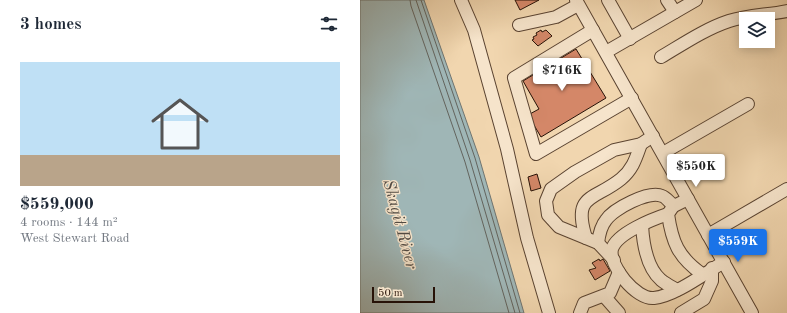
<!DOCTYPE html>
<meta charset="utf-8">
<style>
:root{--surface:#fff;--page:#f6f6f7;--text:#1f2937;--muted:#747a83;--line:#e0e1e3;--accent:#1a73e8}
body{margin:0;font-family:"Old Standard TT",serif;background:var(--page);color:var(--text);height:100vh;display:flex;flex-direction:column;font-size:15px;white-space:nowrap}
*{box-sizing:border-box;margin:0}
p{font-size:13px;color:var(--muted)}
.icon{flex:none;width:22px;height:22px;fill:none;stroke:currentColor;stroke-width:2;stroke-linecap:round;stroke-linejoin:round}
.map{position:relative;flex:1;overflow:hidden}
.side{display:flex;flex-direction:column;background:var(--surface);width:360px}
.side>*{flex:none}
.tools{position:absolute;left:379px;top:12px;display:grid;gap:8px}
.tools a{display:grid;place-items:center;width:36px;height:36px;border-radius:0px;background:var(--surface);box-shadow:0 2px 10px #0003;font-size:20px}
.scale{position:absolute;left:12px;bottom:10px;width:63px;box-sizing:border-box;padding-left:4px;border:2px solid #271207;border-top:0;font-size:11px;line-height:14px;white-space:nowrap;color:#271207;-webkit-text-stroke:3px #f6e4cb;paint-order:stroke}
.price{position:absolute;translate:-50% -34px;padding:0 9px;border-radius:4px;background:#fff;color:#222;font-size:13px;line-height:26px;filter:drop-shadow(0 1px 2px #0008)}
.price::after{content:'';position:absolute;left:50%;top:24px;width:12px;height:9px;margin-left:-6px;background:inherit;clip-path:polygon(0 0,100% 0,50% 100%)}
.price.selected{background:var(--accent);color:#fff}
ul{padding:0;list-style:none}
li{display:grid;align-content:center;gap:8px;height:212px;padding:0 20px}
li+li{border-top:1px solid var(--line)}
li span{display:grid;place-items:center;height:124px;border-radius:0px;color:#555}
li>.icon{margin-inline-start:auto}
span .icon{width:72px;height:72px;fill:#fffc;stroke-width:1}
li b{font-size:17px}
h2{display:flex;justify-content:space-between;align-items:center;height:48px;padding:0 20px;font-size:17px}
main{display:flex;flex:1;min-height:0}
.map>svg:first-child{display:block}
.water{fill:#9fb6b6;stroke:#6f7470}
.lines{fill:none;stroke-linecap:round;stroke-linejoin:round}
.shore{stroke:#63645e;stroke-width:1}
.building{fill:#d48768;stroke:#271207}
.minor-casing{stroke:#5a4331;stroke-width:14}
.minor{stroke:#f6e4cb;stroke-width:12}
.labels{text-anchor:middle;stroke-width:3;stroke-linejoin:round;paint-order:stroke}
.water-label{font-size:17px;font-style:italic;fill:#514b44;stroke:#f6e4cb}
</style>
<main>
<section class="side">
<h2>3 homes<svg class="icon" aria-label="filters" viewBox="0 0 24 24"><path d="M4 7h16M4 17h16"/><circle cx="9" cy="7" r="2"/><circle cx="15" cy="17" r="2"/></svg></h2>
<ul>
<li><span style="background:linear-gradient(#bfe0f5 75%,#b9a48a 0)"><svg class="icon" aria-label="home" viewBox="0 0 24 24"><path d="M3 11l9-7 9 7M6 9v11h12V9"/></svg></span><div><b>$559,000</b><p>4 rooms · 144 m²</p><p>West Stewart Road</p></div></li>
</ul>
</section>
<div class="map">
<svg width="427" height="313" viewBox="0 0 427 313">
<rect width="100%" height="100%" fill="#f1d6af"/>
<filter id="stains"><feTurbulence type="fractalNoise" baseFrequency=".005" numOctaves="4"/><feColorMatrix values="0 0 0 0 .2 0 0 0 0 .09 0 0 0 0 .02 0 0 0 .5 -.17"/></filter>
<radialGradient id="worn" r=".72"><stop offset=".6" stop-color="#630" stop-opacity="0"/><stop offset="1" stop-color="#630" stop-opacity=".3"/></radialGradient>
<path class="water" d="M0,0H64L119,157L164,313H0Z"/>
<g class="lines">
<g class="shore">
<path d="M50,0L51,6L105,162L149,313"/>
<path d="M56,0L110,160L155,313"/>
<path d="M61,0L115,158L160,313"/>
</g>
</g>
<g class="building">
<path d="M155,0H179L160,10Z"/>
<path d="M181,30L182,32L186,30L192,36L178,46L172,40L174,39L173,37L177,35L176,33Z"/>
<path d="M216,49L246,98L181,137L168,115L179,109L163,81Z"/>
<path d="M177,174L181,188L171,191L168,177Z"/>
<path d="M239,259L240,261L243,259L250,271L235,280L229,270L236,268L232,263Z"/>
</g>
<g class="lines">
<g class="minor-casing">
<g id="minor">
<path d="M101,0L114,30L147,149L167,238L189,313"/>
<path d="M216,0L392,313"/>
<path d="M248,0L270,39"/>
<path d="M307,0L315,12"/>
<path d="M159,25L196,17L218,5"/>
<path d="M233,30L154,78L176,154L272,98"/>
<path d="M246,52L336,0"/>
<path d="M301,57C323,44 345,29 369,21C388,15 408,15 427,11"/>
<path d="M303,153L388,104"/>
<path d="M312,208L308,214C312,242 318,257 342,274"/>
<path d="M308,214C293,219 257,233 252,249C248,265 276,300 294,298C315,296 345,273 364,262"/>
<path d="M282,225C283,243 286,267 301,280C306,284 312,287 317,290"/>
<path d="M348,235L427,189"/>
<path d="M226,238C212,193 234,201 261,179C273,169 276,158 281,144"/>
<path d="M238,243C239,235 241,226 246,220C253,209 289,190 302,196C306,197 310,203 314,206L328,199"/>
<path d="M254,260L238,243L199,227L188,215L186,201L191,189L215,172L254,150L281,144L293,136"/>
<path d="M244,296L259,313"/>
<path d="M220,313L224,303L250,293L259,272"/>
<path d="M321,313L344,299L352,281V268"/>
</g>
</g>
<use href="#minor" class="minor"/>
</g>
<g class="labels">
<g class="water-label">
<text transform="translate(41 224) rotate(75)" y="6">Skagit River</text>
</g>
</g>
<rect width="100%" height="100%" filter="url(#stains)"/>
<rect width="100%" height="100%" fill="url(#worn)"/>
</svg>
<div class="tools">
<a><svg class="icon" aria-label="layers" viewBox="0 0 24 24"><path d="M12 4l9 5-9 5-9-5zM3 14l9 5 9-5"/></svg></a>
</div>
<div class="scale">50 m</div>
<b class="price" style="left:202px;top:92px">$716K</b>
<b class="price" style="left:336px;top:188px">$550K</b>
<b class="price selected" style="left:378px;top:263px">$559K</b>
</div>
</main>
